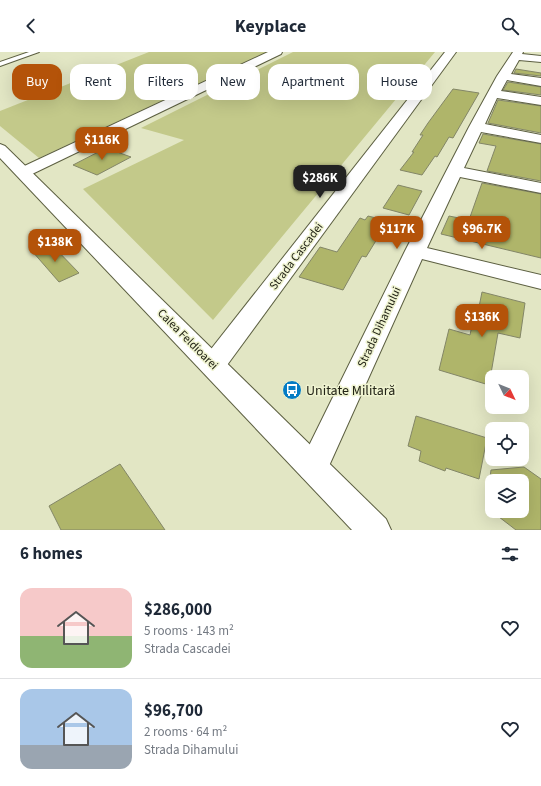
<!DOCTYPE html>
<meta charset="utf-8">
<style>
:root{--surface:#fff;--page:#f2f2f3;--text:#1f2937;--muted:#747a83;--line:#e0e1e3;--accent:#b45309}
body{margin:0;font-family:"Source Sans 3",sans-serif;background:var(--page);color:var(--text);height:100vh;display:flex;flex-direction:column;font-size:15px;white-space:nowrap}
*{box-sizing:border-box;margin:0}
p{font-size:13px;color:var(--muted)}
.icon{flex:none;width:22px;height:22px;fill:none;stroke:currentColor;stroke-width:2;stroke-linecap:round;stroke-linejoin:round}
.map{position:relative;height:478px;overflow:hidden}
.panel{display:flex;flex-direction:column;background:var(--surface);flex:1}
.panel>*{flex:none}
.top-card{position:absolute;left:12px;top:12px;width:517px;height:36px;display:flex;gap:8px}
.needle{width:26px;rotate:133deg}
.tools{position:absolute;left:485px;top:318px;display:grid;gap:8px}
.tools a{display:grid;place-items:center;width:44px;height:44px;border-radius:8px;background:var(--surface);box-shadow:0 4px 16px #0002;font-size:20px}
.price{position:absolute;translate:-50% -34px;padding:0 9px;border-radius:8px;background:var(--accent);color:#fff;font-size:13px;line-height:26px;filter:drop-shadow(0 1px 2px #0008)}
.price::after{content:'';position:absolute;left:50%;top:24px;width:12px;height:9px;margin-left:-6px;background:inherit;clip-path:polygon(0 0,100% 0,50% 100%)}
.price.selected{background:#222;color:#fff}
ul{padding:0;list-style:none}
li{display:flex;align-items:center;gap:12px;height:100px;padding:0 20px}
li+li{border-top:1px solid var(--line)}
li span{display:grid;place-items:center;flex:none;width:112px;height:80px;border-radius:12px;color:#555}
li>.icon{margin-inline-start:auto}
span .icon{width:48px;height:48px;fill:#fffc;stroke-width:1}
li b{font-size:17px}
h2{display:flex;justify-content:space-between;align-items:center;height:48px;padding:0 20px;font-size:17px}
.tag{padding:0 14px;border-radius:12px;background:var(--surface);box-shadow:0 4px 16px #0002;font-size:14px;line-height:36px}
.tag.selected{background:var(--accent);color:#fff}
header{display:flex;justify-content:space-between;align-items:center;height:52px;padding:0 20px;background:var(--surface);font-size:18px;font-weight:700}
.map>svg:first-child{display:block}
.green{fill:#c3c98a}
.building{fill:#afb56a;stroke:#838667;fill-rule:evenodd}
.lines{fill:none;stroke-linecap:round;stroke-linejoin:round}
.lane-casing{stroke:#5c5f41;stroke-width:2}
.street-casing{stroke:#5c5f41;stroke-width:2}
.secondary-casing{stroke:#5c5f41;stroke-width:2}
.lane{fill:#fff;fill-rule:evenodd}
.street{fill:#fff;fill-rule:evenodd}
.secondary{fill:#fff;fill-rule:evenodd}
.labels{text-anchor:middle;stroke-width:3;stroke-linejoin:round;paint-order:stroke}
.street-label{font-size:12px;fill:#222316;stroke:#eff3d0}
.near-poi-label{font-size:14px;fill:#222316;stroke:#eff3d0;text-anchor:start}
</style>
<header><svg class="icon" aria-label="back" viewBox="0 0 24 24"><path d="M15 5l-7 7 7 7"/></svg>Keyplace<svg class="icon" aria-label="search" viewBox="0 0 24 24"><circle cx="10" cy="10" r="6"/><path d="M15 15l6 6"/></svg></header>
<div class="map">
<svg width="541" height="478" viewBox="0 0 541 478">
<rect width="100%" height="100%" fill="#e2e6c4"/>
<g class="green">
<path d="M149,0H267L39,106L0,74V59Z"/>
<path d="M293,0H435L213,268L83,137L184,88L141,76Z"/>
</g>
<g class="building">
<path d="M516,17L541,21V24L514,21Z"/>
<path d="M508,30L541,35V43L503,38Z"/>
<path d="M453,37L479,41L453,86L449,85L437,105L435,104L422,123L400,118L414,100H412L423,83H420L428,71Z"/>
<path d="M498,48L541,54V81L488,71Z"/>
<path d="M483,82L541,92V129L487,119L496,94L479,91Z"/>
<path d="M106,96L131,105L97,123L73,113Z"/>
<path d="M482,131L541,142V206L441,182L449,164L469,168Z"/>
<path d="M398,133L422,139L409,163L383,156Z"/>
<path d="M368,164L388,169L366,205L362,204L343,238L299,225L320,195L337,200L360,166L365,168Z"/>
<path d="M51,192L79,221L59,230L32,199Z"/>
<path d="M482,240L525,251L520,286L498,281L489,333L439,318L449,277L470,283L476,254L479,255Z"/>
<path d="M416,364L487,386L479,427L446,416L445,419L419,409L421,399L408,394Z"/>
<path d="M120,412L165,478H61L49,454Z"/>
<path d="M524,415L541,427V478H516L486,455L491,418ZM492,429H522V459H492Z"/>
</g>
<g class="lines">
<g class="lane-casing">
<path id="lane" d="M29,0H39L0,14V10Z"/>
</g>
<g class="street-casing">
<g id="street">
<path d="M268,0H282L281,2L30,123L24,125L18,123L16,120L18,117Z"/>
<path d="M445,0H456L222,320L213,322L204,320L200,313L204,306Z"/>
<path d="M513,0H523L522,2L541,4V10L519,8L511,22L541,26V34L507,28L501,39L541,45V53L497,46L485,72L541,83V91L481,80L464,116L541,131V141L460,125L427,196L541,223V237L422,207L324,425L313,429L302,425L298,416L405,199L469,75L497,24Z"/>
</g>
</g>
<g class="secondary-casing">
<path id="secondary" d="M0,92L5,94L386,467L391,478H352L0,106Z"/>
</g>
<use href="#lane" class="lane"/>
<use href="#street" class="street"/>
<use href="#secondary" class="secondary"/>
</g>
<defs>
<g id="bus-disc" transform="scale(1)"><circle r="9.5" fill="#037cc5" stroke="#eff3d0"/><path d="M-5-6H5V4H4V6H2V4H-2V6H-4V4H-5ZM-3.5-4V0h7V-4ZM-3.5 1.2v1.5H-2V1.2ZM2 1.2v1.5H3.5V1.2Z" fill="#fff"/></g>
</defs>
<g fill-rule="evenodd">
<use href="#bus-disc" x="292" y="338"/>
</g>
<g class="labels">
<g class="street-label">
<text transform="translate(296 204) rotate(-53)" y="4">Strada Cascadei</text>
<text transform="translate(379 275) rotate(-65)" y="4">Strada Dihamului</text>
<text transform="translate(188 287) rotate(45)" y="4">Calea Feldioarei</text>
</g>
<g class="near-poi-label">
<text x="306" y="343">Unitate Militară</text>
</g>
</g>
</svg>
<div class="tools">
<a><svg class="needle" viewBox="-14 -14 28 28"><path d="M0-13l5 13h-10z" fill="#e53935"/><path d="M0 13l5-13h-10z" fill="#747a83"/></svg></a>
<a><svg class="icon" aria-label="locate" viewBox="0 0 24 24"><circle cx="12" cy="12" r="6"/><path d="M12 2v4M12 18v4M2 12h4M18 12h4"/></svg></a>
<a><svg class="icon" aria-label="layers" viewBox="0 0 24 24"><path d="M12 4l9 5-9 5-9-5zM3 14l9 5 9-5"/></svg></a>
</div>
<b class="price" style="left:102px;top:109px">$116K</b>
<b class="price selected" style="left:320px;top:147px">$286K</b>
<b class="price" style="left:397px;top:198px">$117K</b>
<b class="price" style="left:482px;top:198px">$96.7K</b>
<b class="price" style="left:55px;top:211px">$138K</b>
<b class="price" style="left:482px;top:286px">$136K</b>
<div class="top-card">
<a class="tag selected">Buy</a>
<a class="tag">Rent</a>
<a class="tag">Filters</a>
<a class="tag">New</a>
<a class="tag">Apartment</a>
<a class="tag">House</a>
</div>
</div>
<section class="panel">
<h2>6 homes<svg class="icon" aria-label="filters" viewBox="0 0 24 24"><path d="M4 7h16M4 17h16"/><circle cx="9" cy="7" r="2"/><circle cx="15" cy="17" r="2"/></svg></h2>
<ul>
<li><span style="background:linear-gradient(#f6c9c9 60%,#8fb573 0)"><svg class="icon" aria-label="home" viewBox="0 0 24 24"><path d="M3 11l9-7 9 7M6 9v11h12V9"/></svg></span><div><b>$286,000</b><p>5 rooms · 143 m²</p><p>Strada Cascadei</p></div><svg class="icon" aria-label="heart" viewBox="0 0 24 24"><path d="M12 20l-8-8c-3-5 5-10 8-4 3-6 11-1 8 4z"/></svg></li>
<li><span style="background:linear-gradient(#a9c7e8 70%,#9aa5b1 0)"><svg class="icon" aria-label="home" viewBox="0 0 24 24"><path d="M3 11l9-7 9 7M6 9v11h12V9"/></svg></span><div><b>$96,700</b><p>2 rooms · 64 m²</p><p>Strada Dihamului</p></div><svg class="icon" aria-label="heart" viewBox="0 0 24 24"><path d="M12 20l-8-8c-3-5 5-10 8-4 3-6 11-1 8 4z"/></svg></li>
</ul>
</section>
